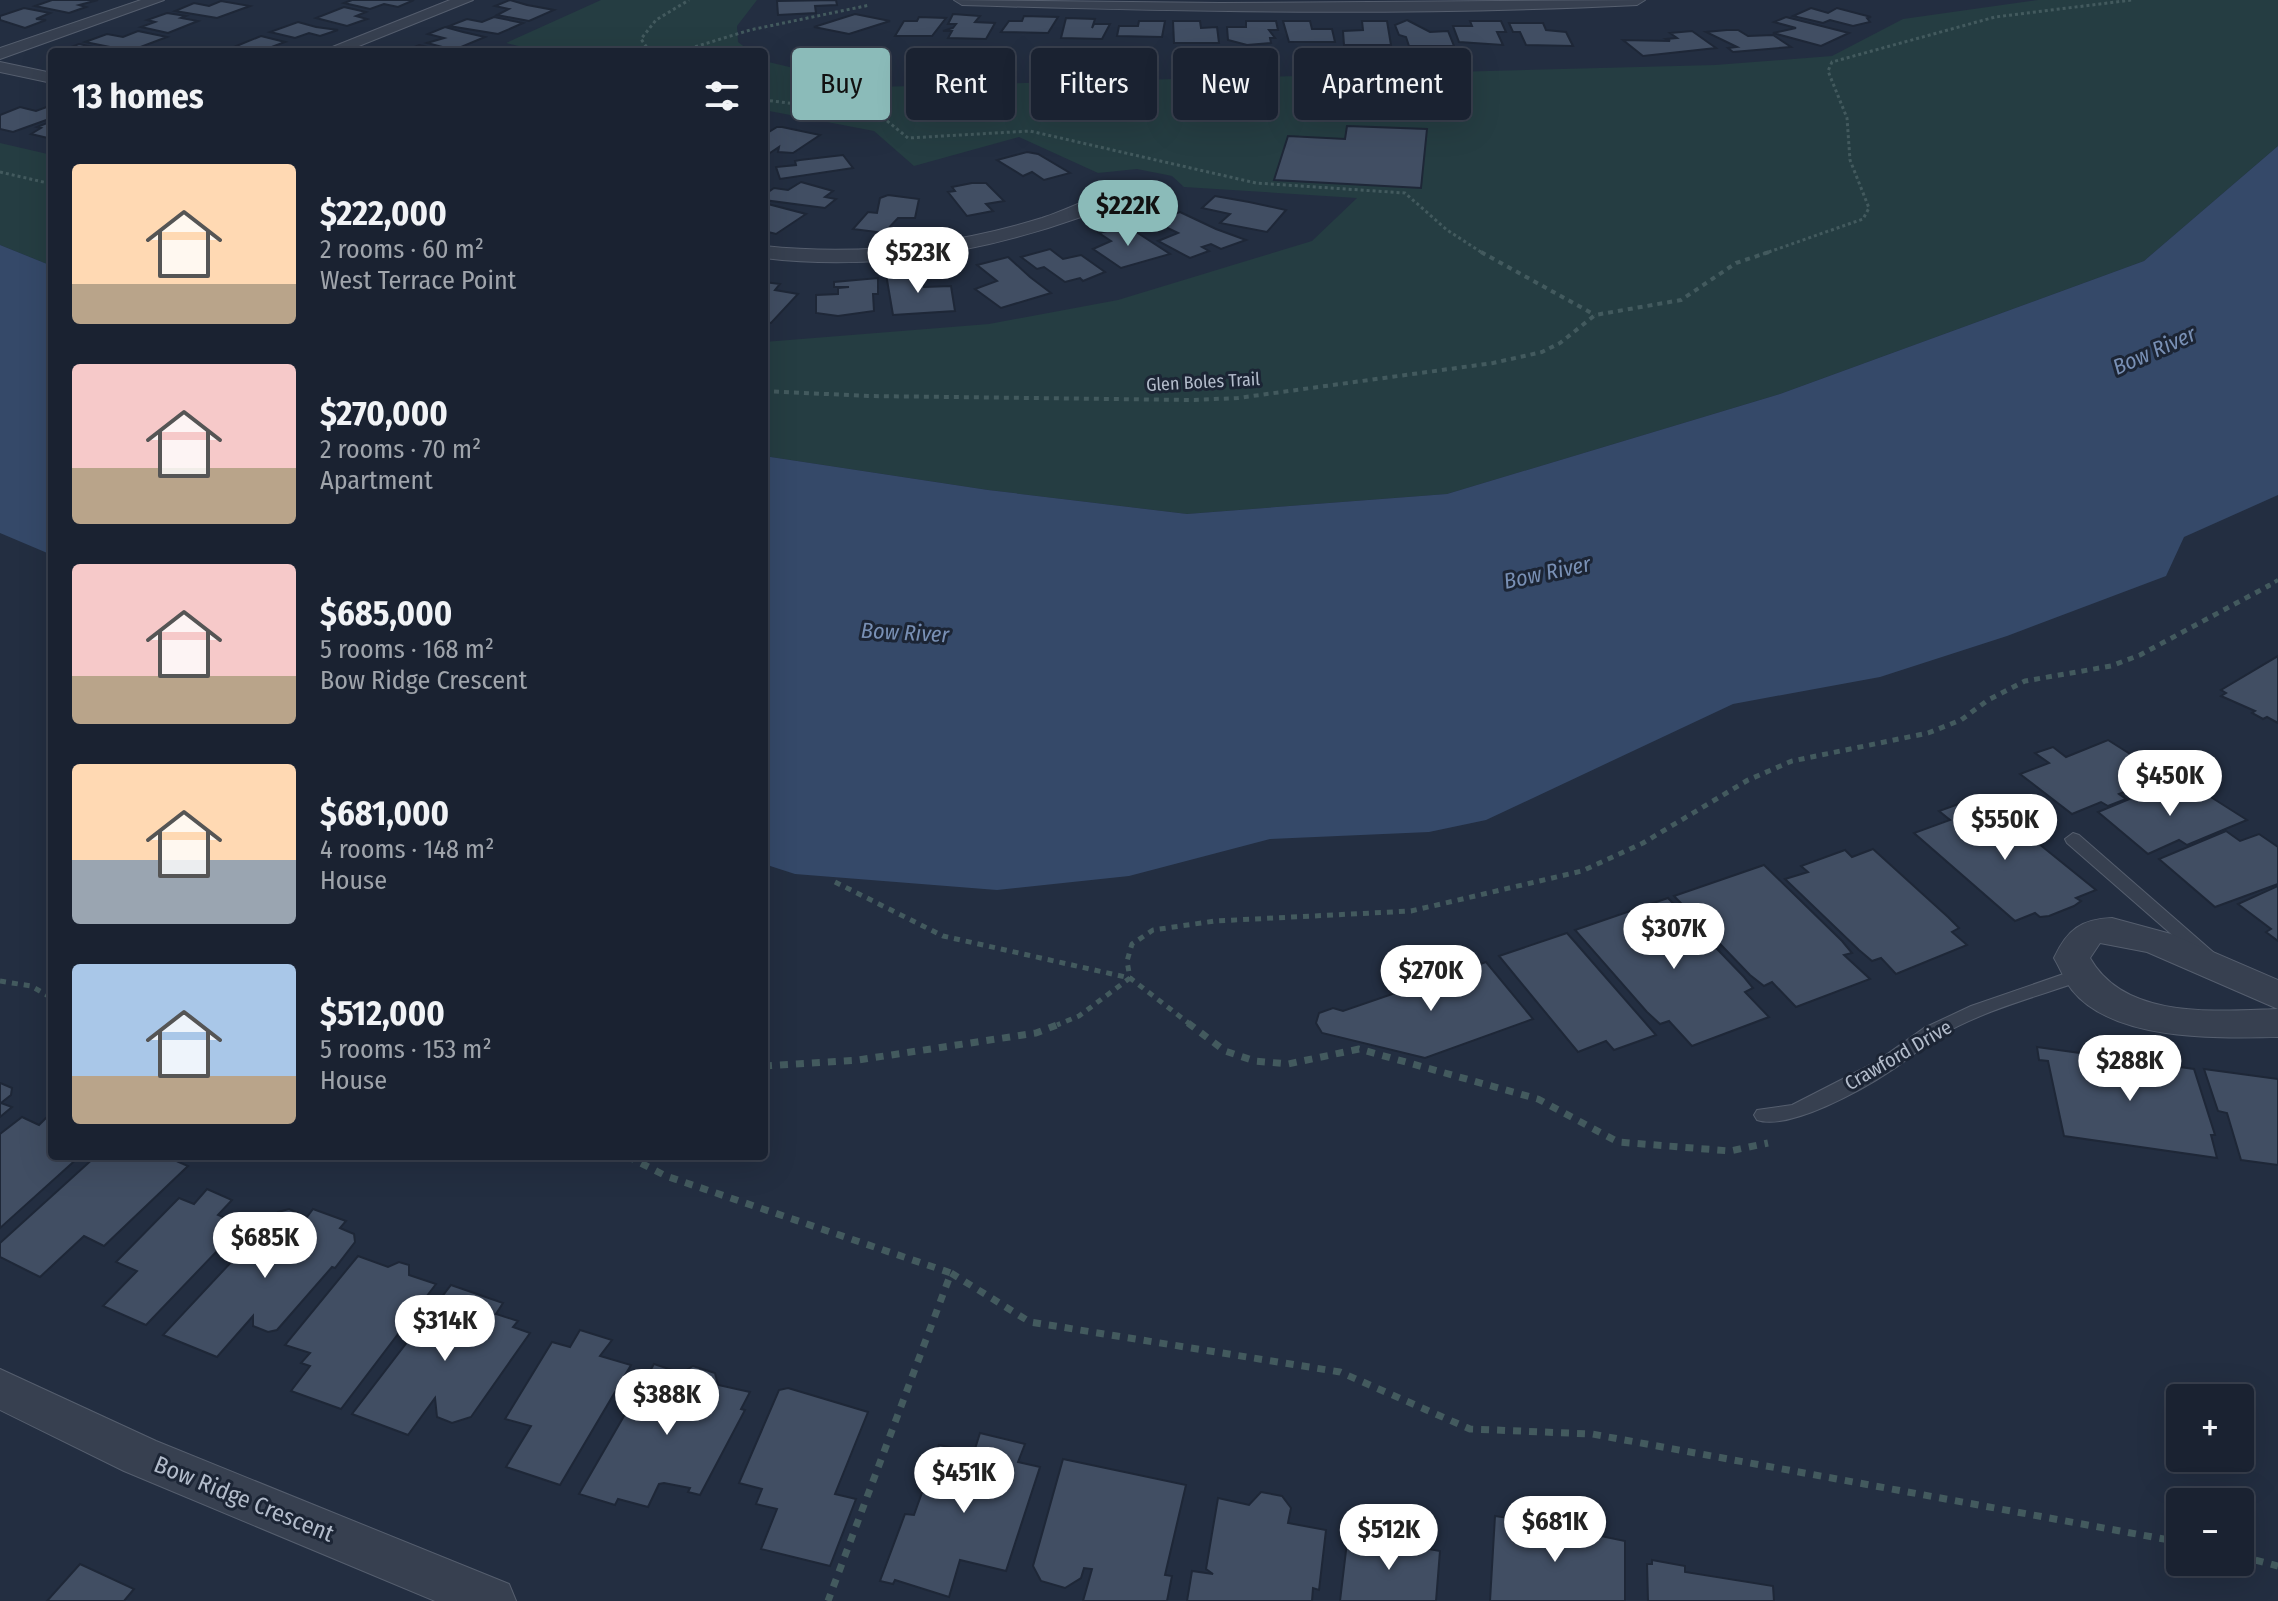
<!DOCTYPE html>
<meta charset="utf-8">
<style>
:root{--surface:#1a2231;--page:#272f3d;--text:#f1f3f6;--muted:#9fa4ab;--line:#383f4d;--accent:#8bbbb9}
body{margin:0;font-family:"Fira Sans Condensed",sans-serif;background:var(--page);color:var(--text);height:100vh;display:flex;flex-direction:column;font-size:30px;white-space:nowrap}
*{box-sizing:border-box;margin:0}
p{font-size:26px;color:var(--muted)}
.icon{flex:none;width:44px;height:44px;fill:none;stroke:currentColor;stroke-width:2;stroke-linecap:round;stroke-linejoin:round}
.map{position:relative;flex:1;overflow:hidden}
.side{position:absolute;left:48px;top:48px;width:720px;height:1112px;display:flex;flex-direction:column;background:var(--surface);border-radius:8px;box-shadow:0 8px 32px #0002,0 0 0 2px var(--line)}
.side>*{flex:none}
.banner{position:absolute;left:792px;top:48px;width:760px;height:72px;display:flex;gap:16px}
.buttons{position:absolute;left:2166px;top:1384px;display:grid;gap:16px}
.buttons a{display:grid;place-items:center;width:88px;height:88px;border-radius:8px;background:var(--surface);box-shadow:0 8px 32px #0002,0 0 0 2px var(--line);font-size:40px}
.price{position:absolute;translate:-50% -68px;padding:0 18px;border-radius:28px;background:#fff;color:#222;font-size:26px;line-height:52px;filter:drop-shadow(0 2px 4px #0008)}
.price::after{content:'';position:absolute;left:50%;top:48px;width:24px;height:18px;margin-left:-12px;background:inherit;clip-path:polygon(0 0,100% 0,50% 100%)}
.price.selected{background:var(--accent);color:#111}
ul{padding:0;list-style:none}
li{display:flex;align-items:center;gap:24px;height:200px;padding:0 24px}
li span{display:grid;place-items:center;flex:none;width:224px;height:160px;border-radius:8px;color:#555}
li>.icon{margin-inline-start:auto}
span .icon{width:96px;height:96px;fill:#fffc;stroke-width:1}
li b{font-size:34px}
h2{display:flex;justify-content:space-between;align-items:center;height:96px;padding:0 24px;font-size:34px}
.tag{padding:0 28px;border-radius:8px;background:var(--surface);box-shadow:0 8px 32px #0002,0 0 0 2px var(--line);font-size:28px;line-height:72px}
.tag.selected{background:var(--accent);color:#111}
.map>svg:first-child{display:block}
.green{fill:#253d42}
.water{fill:#354969}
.building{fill:#414e63;stroke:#1e2737;stroke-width:2}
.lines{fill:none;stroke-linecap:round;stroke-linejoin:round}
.service-casing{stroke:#555e6e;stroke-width:2}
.minor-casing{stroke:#555e6e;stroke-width:2}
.path-far3{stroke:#435a5e;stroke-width:3;stroke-dasharray:3 3;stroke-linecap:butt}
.path-far2{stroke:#435a5e;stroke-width:4;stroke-dasharray:5 5;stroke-linecap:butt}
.path-far1{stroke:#435a5e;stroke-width:5;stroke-dasharray:6 6;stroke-linecap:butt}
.path{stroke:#435a5e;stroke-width:7;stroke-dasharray:8 8;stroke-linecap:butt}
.service{fill:#374050;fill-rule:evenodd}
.minor{fill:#374050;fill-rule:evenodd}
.labels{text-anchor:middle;stroke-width:6;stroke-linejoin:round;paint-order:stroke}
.far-street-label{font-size:18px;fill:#b3bccb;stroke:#1c2535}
.street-label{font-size:20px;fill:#b3bccb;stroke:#1c2535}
.water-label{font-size:22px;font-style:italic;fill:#7990b5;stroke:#1c2535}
.near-street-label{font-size:24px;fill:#b3bccb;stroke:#1c2535}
</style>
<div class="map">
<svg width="2278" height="1601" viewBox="0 0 2278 1601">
<rect width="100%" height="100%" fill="#232e41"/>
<g class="green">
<path d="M601,0H757L737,26L738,42L751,52H543L506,43Z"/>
<path d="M2038,0H2278V146L2144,261L1780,394L1447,494L1187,514L988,490L764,456V342L989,324L1118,300L1312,241L1357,198L1184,187L1172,176L1137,169L1098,173L1019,137L914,166L874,131L764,110V61L874,87L1715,65L1832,56L1903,19Z"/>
<path d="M0,143L52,155V266L0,245Z"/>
</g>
<g class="water">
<path d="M2278,146V495L2184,537L2166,576L2007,636L1880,677L1733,704L1486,820L1429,832L1270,839L1129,876L997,890L795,874L764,864V456L988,490L1187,514L1447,494L1780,394L2144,261Z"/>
<path d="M0,245L52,266V555L0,533Z"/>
</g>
<g class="building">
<path d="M52,0H98L79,5L86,7L69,13L35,6Z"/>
<path d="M352,0H414L398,7L384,4L370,9L344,3Z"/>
<path d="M510,0L527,5L554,10L529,21L497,15L509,9L495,6Z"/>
<path d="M836,0L837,5L815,6L816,13L778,15L777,1Z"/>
<path d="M221,1L250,6L217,18L175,11L194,3L209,6Z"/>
<path d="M344,7L366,12L356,16L367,19L347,26L316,18Z"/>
<path d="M24,8L50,13L36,19L46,20L25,28L0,20V16Z"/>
<path d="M1811,8L1828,13L1837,8L1871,17L1867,18L1870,22L1853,26L1830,20L1823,23L1793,16Z"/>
<path d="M167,13L186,16L181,18L198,21L168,33L141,27L155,22L147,20Z"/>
<path d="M855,14L890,21L849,34L814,27Z"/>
<path d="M953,14L980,16L975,22L995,23L986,39L948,38L952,31H943L953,28L956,24H948Z"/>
<path d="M1024,16L1058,17L1048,33L1001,32L1009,21H1022Z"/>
<path d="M494,17L523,23L498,34L449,26L467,19L482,22Z"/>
<path d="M919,17L946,18L932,36H895L904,21H917Z"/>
<path d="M1786,17L1849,33L1821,46L1773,33L1796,28L1774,22Z"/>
<path d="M1066,18L1095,19L1092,28L1094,24H1110L1102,39L1061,38Z"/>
<path d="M1407,20L1430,32L1448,31L1454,46H1409L1406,37L1399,35L1395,25Z"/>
<path d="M1139,21H1165L1162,37L1117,36L1119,26H1138Z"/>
<path d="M1173,21H1200L1201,28L1217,27L1219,43H1174Z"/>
<path d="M1246,21H1276L1278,30H1269L1275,38H1270L1271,43L1247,45L1228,40L1227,27H1246Z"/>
<path d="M1283,21H1310L1312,29H1332L1335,42H1289Z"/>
<path d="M1362,21H1387L1391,45H1344L1343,31L1363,30Z"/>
<path d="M1470,21H1501L1506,32H1497L1503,45L1459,42L1453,26H1472Z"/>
<path d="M298,22L316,27L338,30L320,36L309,33L295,38L270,32Z"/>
<path d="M1509,23H1543L1546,30L1566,32L1573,46L1526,45L1520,32H1513Z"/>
<path d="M445,27L463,32L485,37L454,50L427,43L444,38L428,34Z"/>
<path d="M1727,30H1738L1748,36L1773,35L1791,47L1733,52L1728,48L1737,47L1706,32Z"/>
<path d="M138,31L167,37L130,51L85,42L107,34L123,37Z"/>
<path d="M1692,31L1716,48L1643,56L1623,40L1670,41L1666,39L1677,38L1670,33Z"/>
<path d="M261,36L285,42L274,46L285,49L250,52L234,47Z"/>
<path d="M79,44L98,48L110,52L61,51Z"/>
<path d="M419,45L445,51L382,52L394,47L405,51Z"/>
<path d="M52,105V118L13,132L0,129V115L20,107L36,111Z"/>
<path d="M52,121V139L31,134L41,128L37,127Z"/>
<path d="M1347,126L1427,129L1421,188L1274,180L1288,136L1345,139Z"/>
<path d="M777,127H782L820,135L793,153L778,152L779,147L764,157V135Z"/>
<path d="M1027,152L1038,154L1070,173L1044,180L1032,172L1023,176L997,160Z"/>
<path d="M843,155L853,168L780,179L776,167L796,165L795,161L800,160Z"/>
<path d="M801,182L833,191L825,197L836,199L825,208L764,200V195L774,188L788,190Z"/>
<path d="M972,183H986L1004,201L986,204L993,211L967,216L948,192L955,191L952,187Z"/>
<path d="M888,195L919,199L915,218H898L884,233L853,229L868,212L877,213L880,198Z"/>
<path d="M1215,196L1249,202L1286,210L1267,232L1220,223L1230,214L1202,208Z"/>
<path d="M764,203L806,214L776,234L764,231Z"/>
<path d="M1180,212L1216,229L1246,240L1221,249L1211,244L1202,247L1209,251L1190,258L1158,241L1178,233L1153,221Z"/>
<path d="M1127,226L1170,254L1121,268L1093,249L1111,241L1099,233Z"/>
<path d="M1050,249L1063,259L1081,255L1105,272L1083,281L1080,278L1065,282L1044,267L1037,269L1021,257Z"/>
<path d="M1008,257L1030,277L1051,293L1001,308L975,289L997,281L977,265Z"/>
<path d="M921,272L924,287L951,286L955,311L893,315L886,274Z"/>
<path d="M878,278V294H873L874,311L838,316L816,313V295L838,294V288L849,287H834V282Z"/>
<path d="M764,282L780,284L775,290L798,294L771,323L764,322Z"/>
<path d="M2278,656V723L2267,717L2263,719L2252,713L2255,711L2221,696L2226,693L2221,690Z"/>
<path d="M2108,740L2165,776L2119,794L2126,799L2108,806L2101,802L2072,814L2020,774L2049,763L2035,753L2053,747L2066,757Z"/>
<path d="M2163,785L2176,794L2195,787L2247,820L2187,845L2179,840L2148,854L2098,812Z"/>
<path d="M1967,801L1979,811L1992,806L2096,890L2076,898L2081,901L2074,906L2049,916L2040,917L2035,913L2015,921L1914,833L1950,820L1939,811Z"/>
<path d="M2226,831L2240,841L2259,834L2278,847V884L2215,907L2159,859Z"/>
<path d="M1873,849L1948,917L1959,928L1952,932L1967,945L1896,974L1881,958L1872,961L1859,950L1785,879L1808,872L1801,866L1845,850L1852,857Z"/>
<path d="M1764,865L1842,941L1852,953L1844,955L1870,979L1796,1007L1772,982L1764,986L1750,975L1674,896Z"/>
<path d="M2278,886V941L2266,932L2271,929L2238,904Z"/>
<path d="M1668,898L1744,977L1753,988L1745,992L1769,1017L1692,1046L1669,1021L1660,1024L1647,1012L1575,930Z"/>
<path d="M1567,933L1656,1035L1614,1050L1606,1041L1578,1052L1499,956Z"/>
<path d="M1486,962L1533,1019L1425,1058L1322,1033L1316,1023L1319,1013L1333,1008L1343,1011L1407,989L1396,975L1420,967L1431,981Z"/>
<path d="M2037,1047L2194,1069L2215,1135H2211L2217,1158L2064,1136L2048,1061L2039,1060Z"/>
<path d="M2204,1069L2278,1079V1165L2241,1160L2227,1113L2218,1111Z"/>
<path d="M0,1083L12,1088L11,1095L1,1103L12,1107L0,1117Z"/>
<path d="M22,1117L39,1125L46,1118L52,1121V1156H80L0,1228V1134Z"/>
<path d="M96,1156H165L188,1166L104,1246L84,1236L40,1277L0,1257V1243Z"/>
<path d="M207,1189L232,1200L218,1215L242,1225L146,1325L103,1306L137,1271L116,1262L179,1198L194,1204Z"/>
<path d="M289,1209L307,1217L313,1209L346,1221L340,1228L354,1234L355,1242L335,1268L332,1267L277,1330L268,1332L253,1326V1316L217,1357L163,1335L278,1212Z"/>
<path d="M358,1256L388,1267L399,1262L409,1265V1275L436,1284L341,1409L291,1391L310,1366L301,1363L310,1353L285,1345Z"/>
<path d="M451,1285L503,1303L496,1314L518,1321L513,1327L530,1333L471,1417L452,1423L437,1417L435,1398L408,1435L352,1414Z"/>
<path d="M580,1330L612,1340L600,1356L631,1365L560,1485L506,1467L531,1426L505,1419L552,1342L570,1347Z"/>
<path d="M654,1364L681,1373L693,1366L715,1373L718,1385L750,1392L741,1409L745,1410L700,1495L688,1492L690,1488L664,1483L659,1484L648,1507L618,1499L615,1505L579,1494Z"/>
<path d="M788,1388L868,1412L835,1494L856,1499L830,1566L761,1549L777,1509L756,1504L762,1489L739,1483L779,1390Z"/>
<path d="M980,1433L1025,1444L1018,1462L1040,1467L1006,1571L960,1560L949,1597L895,1580L893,1584L880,1581L905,1514L914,1515L939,1445L974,1452Z"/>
<path d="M1063,1459L1186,1485L1165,1575L1172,1576L1167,1601H1083L1092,1569L1084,1568L1081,1578L1065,1588L1041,1581L1033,1566Z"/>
<path d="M1261,1492L1282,1496L1291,1508L1288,1523L1326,1530L1319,1590L1313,1588L1312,1601H1187L1192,1571L1213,1574L1206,1569L1218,1498L1249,1505Z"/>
<path d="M1495,1516L1591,1530V1534L1625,1541V1601H1490Z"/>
<path d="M1348,1534L1440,1551L1436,1601H1340Z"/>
<path d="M1652,1560L1685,1566V1572L1773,1586L1774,1601H1648L1647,1564H1652Z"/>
<path d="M80,1564L134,1589L124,1601H47Z"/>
</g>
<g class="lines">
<g class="service-casing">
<g id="service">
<path d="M2073,833L2079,835L2213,952L2216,956L2213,960H2201L2067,843L2065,839Z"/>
<path d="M2078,969L2084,970L2087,975L2084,980C2035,997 1981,1011 1936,1038C1921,1047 1907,1060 1892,1070C1864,1089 1789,1131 1757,1120L1754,1115L1757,1110L1792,1105L1876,1062L1924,1028L1971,1006Z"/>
</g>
</g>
<g class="minor-casing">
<g id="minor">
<path d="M141,0H164L0,59V48Z"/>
<path d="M450,0H473L344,52H320Z"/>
<path d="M954,0L1220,3L1645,0L1637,5C1412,16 1187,12 962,5Z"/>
<path d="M0,62L52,73V83L0,72Z"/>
<path d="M1140,181L1147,183L1150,187L1147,191C1024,244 898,274 764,258V246C859,256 951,246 1042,218C1075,207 1107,189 1140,181Z"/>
<path d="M2112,918L2171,934L2278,980V1009L2147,952L2100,943L2090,958C2125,1020 2216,1011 2278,1009V1037C2219,1038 2114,1042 2072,990C2065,981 2060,968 2054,958C2067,930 2081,919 2112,918Z"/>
<path d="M0,1369L156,1441L509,1584L516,1601H435L124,1471L0,1410Z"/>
</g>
</g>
<g class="path-far3">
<path d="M650,52L641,39L656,20L689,0"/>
<path d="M678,52L750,30L870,5"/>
<path d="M764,100L871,113L881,116L908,138L1030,131L1256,183L1405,193L1447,230L1484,254"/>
<path d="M0,172L52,184"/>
<path d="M1763,254L1863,219L1869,208L1850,160L1847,118L1828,71L1832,62L1995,17L2132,0"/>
</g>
<g class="path-far2">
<path d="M1481,252L1595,315"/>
<path d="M764,391L868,396L1194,400L1238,398L1493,363L1542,352L1560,343L1595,315L1681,300L1736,263L1769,252"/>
<path d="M2266,587L2278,580"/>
</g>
<g class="path-far1">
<path d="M835,882L943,936L1130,978L1079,1016L1057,1025"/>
<path d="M0,981L31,986L52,998"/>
<path d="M1191,1025L1130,978L1127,961L1132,944L1153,930L1215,921L1411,911L1582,871L1643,843L1748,780L1792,761L1928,733L1961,720L1988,700L2025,681L2111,666L2140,655L2270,585"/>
</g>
<g class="path">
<path d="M1188,1023L1225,1051L1255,1061L1288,1064L1359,1049L1538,1099L1618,1142L1730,1151L1768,1143"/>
<path d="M764,1066L858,1060L1036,1033L1062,1023"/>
<path d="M627,1156L666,1176L951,1273L828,1601"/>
<path d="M951,1273L1030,1322L1340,1372L1470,1429L1592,1434L2180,1542"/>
<path d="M2240,1556L2278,1566"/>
</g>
<use href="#service" class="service"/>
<use href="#minor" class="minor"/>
</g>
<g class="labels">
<g class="far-street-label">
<text transform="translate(1203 382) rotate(-3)" y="6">Glen Boles Trail</text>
</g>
<g class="street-label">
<text transform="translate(1898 1055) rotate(-30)" y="7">Crawford Drive</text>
</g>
<g class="water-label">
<text transform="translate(2154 350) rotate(-24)" y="8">Bow River</text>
<text transform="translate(1547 572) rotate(-12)" y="8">Bow River</text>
<text transform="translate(905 632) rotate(3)" y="8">Bow River</text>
</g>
<g class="near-street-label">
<text transform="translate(244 1499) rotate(22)" y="8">Bow Ridge Crescent</text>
</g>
</g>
</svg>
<div class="buttons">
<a>+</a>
<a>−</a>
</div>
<b class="price selected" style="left:1128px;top:248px">$222K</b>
<b class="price" style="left:918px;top:295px">$523K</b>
<b class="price" style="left:2170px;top:818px">$450K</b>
<b class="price" style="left:2005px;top:862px">$550K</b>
<b class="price" style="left:1674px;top:971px">$307K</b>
<b class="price" style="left:1431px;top:1013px">$270K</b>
<b class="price" style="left:2130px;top:1103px">$288K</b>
<b class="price" style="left:265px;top:1280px">$685K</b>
<b class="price" style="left:445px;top:1363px">$314K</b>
<b class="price" style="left:667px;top:1437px">$388K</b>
<b class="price" style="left:964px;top:1515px">$451K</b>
<b class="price" style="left:1555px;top:1564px">$681K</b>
<b class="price" style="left:1389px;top:1572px">$512K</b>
<div class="banner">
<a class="tag selected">Buy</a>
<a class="tag">Rent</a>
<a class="tag">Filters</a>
<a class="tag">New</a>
<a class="tag">Apartment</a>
</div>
<section class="side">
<h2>13 homes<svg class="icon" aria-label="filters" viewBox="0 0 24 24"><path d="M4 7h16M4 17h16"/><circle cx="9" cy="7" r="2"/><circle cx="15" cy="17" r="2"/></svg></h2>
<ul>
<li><span style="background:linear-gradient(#ffd9b3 75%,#b9a48a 0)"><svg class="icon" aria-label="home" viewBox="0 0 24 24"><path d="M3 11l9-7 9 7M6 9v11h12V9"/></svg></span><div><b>$222,000</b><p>2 rooms · 60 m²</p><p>West Terrace Point</p></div></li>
<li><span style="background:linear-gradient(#f6c9c9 65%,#b9a48a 0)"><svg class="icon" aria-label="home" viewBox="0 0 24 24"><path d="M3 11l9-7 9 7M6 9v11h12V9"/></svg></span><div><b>$270,000</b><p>2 rooms · 70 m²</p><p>Apartment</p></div></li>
<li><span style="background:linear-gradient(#f6c9c9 70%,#b9a48a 0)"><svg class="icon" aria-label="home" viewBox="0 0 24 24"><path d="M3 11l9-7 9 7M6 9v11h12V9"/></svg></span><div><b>$685,000</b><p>5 rooms · 168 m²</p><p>Bow Ridge Crescent</p></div></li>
<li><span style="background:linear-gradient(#ffd9b3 60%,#9aa5b1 0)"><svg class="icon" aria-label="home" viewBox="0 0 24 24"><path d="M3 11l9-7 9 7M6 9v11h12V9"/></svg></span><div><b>$681,000</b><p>4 rooms · 148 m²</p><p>House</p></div></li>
<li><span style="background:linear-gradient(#a9c7e8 70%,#b9a48a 0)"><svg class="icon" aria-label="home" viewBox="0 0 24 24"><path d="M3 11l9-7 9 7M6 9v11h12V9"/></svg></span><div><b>$512,000</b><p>5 rooms · 153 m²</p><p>House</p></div></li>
</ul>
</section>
</div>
